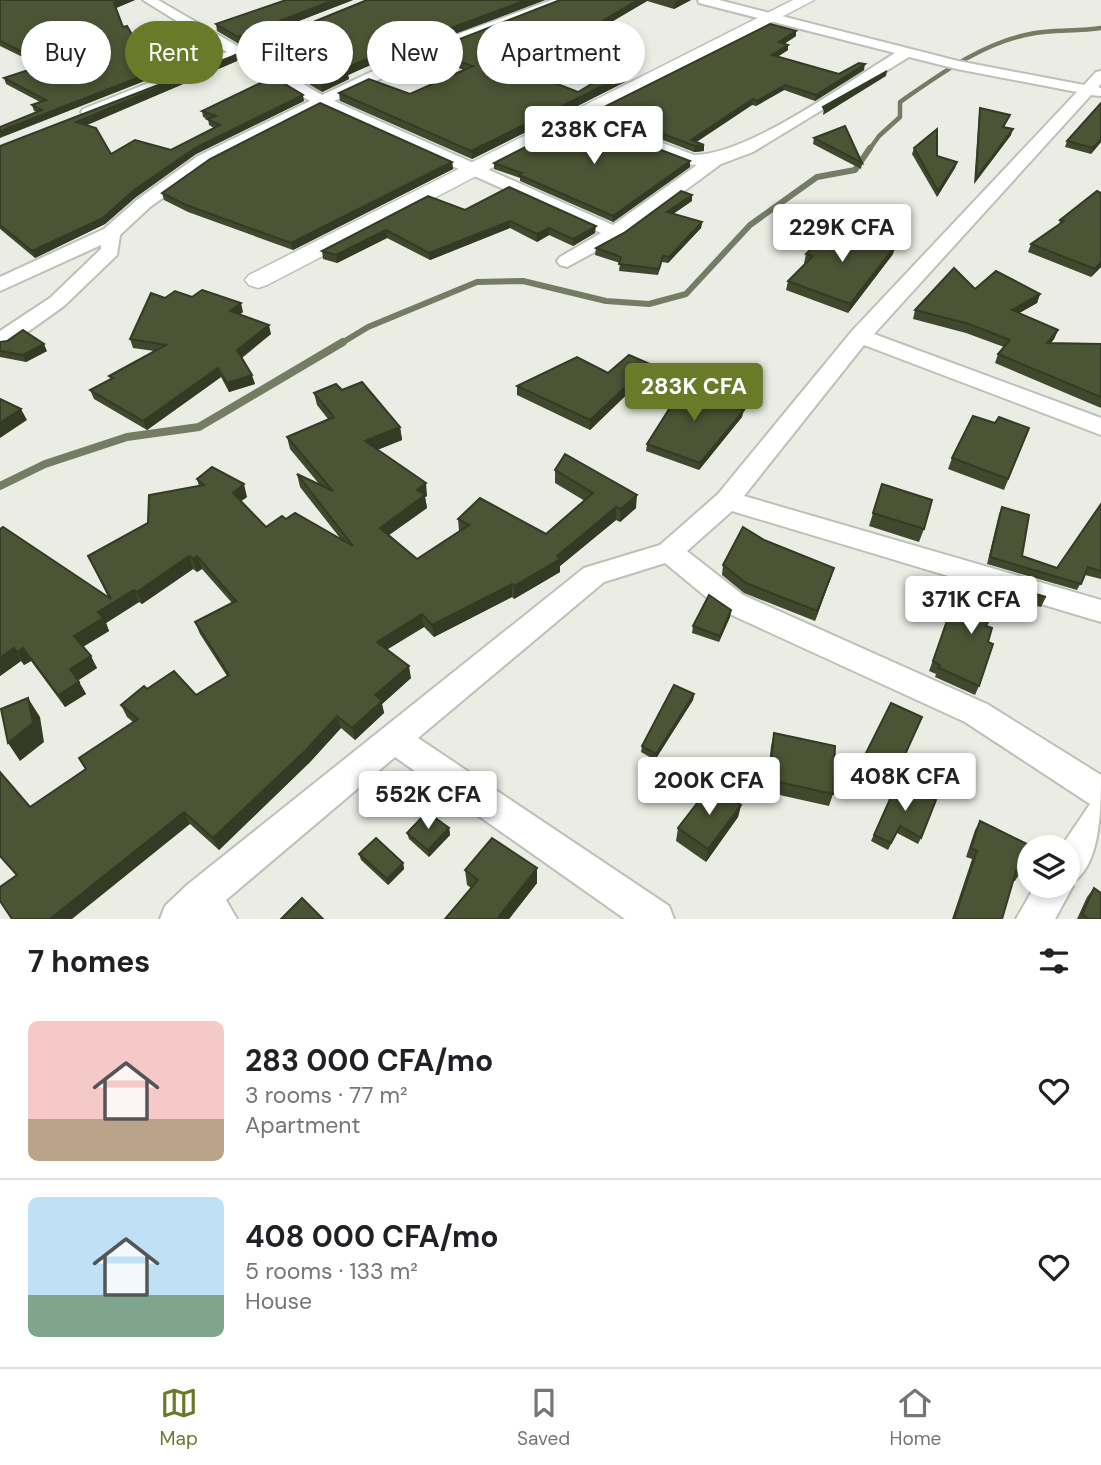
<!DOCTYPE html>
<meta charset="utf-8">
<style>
:root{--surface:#fff;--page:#f2f2f2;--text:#202124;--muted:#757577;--line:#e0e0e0;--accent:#697a29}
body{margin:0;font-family:"DM Sans",sans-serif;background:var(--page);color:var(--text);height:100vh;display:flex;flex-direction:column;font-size:26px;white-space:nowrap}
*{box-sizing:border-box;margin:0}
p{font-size:23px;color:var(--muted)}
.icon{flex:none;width:38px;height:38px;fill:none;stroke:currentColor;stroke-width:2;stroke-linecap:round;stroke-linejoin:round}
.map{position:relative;height:919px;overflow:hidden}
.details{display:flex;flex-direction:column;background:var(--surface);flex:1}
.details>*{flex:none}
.banner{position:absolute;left:21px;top:21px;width:700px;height:63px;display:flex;gap:14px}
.buttons{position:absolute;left:1017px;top:835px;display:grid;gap:14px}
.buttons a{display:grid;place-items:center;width:63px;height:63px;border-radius:50%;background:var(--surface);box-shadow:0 4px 10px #0003;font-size:35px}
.price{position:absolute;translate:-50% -60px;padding:0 16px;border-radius:7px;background:#fff;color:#222;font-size:23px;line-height:46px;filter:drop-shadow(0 2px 4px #0008)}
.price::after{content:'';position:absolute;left:50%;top:42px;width:21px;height:16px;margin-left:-10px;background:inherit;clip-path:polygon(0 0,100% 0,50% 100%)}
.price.current{background:var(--accent);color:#fff}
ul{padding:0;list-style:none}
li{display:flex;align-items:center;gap:21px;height:175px;padding:0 28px}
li+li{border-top:2px solid var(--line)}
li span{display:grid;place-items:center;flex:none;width:196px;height:140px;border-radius:10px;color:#555}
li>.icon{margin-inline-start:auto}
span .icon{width:84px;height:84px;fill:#fffc;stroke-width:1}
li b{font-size:30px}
h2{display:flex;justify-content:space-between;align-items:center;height:84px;padding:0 28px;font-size:30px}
.chip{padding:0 24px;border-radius:32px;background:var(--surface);box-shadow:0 4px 10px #0003;font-size:24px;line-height:63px}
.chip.current{background:var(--accent);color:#fff}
.tab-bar{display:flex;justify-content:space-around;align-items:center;height:98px;border-top:2px solid var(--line);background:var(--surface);font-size:19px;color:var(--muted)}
.tab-bar a{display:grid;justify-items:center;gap:4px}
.tab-bar .current{color:var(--accent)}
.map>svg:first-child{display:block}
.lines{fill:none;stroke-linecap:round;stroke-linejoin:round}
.stream-far2{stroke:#747c63;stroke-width:4.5}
.stream-far1{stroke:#747c63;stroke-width:6}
.stream{stroke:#747c63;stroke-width:8}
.minor-casing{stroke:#bdc0b7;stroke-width:4}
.tertiary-casing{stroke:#bdc0b7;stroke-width:3}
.minor{fill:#fff;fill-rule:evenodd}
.tertiary{fill:#fff;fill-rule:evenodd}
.wall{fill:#40482d}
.shaded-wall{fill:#343b24}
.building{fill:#4b5434;stroke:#343b24;stroke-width:2}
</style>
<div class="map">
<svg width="1101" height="919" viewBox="0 0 1101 919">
<rect width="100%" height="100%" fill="#ebede5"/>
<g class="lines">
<path class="stream-far2" d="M869,150L879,136L900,117V102C939,75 982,43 1030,34C1053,29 1078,32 1101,28"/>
<path class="stream-far1" d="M340,344L368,327L477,282L523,281L606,301L649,304L686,294L750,225L817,177L855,170L870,148"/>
<path class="stream" d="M0,486L45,464L127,437L199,427L343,342"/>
<g class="minor-casing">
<path id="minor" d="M143,0H158L239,47L300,23H310V29L250,53L322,95L433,43L552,0H570L443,49L334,101L613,225L697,165L686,164L575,120L573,117L575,114H587L694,155C748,155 846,83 895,53L699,3L698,0H719L958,61L1084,85L1096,72L1101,71V84L1098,87L1101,88V96L1091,95L874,334L1101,418V435L864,345L744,496L1101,600V622L732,511L687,551L743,595L987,704L1101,775C1101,808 1101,867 1071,883L1073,886L1055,919H1016L1035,886H1068V847H1061L1090,804L965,722L723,611L665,563L604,582L418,738L669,906L674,919H625L395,757L226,900L237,919H160L165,906L187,885L584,568L660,545L718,494L852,331L1077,92L957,69L909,57L753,152L721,164L622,237L567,267L560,265L557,261L560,257L601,233L321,107L210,164L150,207L120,235L117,255L64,306L8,346L0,347V331L50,298L101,249V245L0,291V277L104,229L138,199L198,156L310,101L237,58L95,115H83L81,112L83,109L227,52Z"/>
</g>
<g class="tertiary-casing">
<path id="tertiary" d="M793,0H814L267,285L258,288L249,285L245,280L249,275Z"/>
</g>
<use href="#minor" class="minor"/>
<use href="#tertiary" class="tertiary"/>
</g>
<g class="wall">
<path d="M0,0H135L116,8L123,27L142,52L221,51L37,112L34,111L32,105L40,102L6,84L4,78L41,66L0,46Z"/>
<path d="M286,0H353L239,44L217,31L216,24Z"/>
<path d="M367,0H545L409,51L404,50L348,75L349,79L322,92L292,74L279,45L256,53L254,46Z"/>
<path d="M560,0H691L674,9L647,1L579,41L515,68L578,92L627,81L472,159L340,101L339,93L410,94L464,70L429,58V51Z"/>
<path d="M796,36L784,44L788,45V50L777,57L839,74L864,70L815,101L784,90L756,106L752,105L696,142L704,145V151L694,152L598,115V110Z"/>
<path d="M236,55L237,61L86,125L111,154L171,150L214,128L209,125L208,119L203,117L202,111L304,101L196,154L136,197L105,224L35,258L0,229V146Z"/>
<path d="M980,108L1010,115L1004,127L1011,135L974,184L979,114Z"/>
<path d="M814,138L862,163L861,169L813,144Z"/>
<path d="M1067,141L1101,142L1091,154L1065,147Z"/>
<path d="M914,148L957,162L955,168L937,197L912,154Z"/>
<path d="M452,162L453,169L293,250L188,212L164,200L162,193Z"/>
<path d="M494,163L690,167L613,222L520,181V178L494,169Z"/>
<path d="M1097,191L1101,267L1091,277L1028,252L1031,244L1059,225L1060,220Z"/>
<path d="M428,196L465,210L595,233L573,246L549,235L537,242L510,228L430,260L387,238L337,263L323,259L322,251Z"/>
<path d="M692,201L673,214L702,222L701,228L668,263L662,262L658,275L619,271L620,263L595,255L596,248Z"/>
<path d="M806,254H893L848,313L786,290L788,281L806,263H804Z"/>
<path d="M975,289L1040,294L1037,303L1019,313L1058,330L1054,339L1051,343L1101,344V408L995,363L998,354L1004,347L966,333L913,319L915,310Z"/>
<path d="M192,297L243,312L239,315L271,334L242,358L255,384L229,392L221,377L147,430L94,399L90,390L111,379L109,376L154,351L133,348L130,339L165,298Z"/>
<path d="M0,342L47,351L26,362L0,357Z"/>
<path d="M650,364L649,373L590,430L517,395V386L608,373Z"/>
<path d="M711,387L710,393L708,396L742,417L699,470L646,451L647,444L674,400L675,394Z"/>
<path d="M342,390L400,427L402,440L377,450L427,496L425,497L427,508L389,535L417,559L459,531L458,519L546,534L585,501L555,483V470L636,508L620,522L616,520L560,566V572L514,599L512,597L434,637L424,627L387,649L411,678L382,704L384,713L355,740L341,728L310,762L219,850L190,824L16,875L0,857V772L30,807L85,769L79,758L133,722L127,717L121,705L147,689L196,695L227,676L200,634L195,622L232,603L202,569L197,572L193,569L142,604L139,602L106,623L109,631L83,647L97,668L78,680L86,694L65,707L31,661L24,665L21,661L0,676V529L109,599L88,556L148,523L199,486L197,479L247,497L241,501L266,527L286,519L340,538L300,487L297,474L320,485L290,449L287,437L328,419L317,405L314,393Z"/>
<path d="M995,423L1029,428L1004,490L948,469L952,458Z"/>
<path d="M882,484L924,529L919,542L869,526Z"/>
<path d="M1101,504V579L1085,575L1077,590L987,564L999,514L1002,507L1022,556L1057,568Z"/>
<path d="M764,540L834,568L815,621L744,593L722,575L723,565Z"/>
<path d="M986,579L1046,597L1041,607L1001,598L986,626L988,642L979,686L975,695L935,677L936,674L929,671L950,612L966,618Z"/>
<path d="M731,610L730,617L719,642L692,633L693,626Z"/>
<path d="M694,694L693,700L655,760L641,752L642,746Z"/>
<path d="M922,717L892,783L861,766L866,753Z"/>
<path d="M774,733L833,794L829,806L766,792L771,746Z"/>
<path d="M898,781L921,838L918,844L897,833L888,850L871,841Z"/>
<path d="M741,805L738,817L706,862L676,841L678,828Z"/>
<path d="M980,821L1020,873L1015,881H1013L1002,919H952L972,859L966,857L975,830Z"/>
<path d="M449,828L450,835L429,857L409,839L407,833Z"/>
<path d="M359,854L403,863L404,869L388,885L361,860Z"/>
<path d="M465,870L537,883L509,919H445L471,888L467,885Z"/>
<path d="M1094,888L1101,919H1077L1087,897Z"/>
</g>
<g class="shaded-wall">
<path d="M121,0H135L116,8L114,3Z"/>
<path d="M334,0H353L239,44L238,37Z"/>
<path d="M526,0H545L409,51L408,44Z"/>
<path d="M638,0H647V1L579,41L506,71L505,64Z"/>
<path d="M679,0H691L674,9L675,2Z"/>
<path d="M796,31V36L778,48L779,42Z"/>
<path d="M278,37L279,45L256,53L254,46Z"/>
<path d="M403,42L404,50L348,75L349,79L322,92L321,84L343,70Z"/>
<path d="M788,45V50L771,61L772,55Z"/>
<path d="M220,46L221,51L0,138V131Z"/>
<path d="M236,55L237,61L78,129L76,122Z"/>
<path d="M865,64L864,70L815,101L816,95Z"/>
<path d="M887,71L886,76L823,115L824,109Z"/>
<path d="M627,74V81L472,159L471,151Z"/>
<path d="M785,85L784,90L756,106L757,101Z"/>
<path d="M303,95L304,101L196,154L136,197L105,224L35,258L32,251L134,190L195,148Z"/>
<path d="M753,99L752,105L692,145L691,140Z"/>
<path d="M1013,129L1011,135L974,184L976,178Z"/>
<path d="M1101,139V142L1091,154L1093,148Z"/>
<path d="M704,145V151L694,152L695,146Z"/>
<path d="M690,161V167L613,222V216Z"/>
<path d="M452,162L453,169L293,250L291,243Z"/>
<path d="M957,162L955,168L937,197L938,191Z"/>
<path d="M692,195V201L667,218V212Z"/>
<path d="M510,221V228L430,260L429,253Z"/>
<path d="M702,222L701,228L668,263L669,257Z"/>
<path d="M596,226L595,233L573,246V239Z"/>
<path d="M549,228V235L537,242V234Z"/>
<path d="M386,230L387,238L337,263L336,255Z"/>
<path d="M896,245L893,254L848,313L850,304Z"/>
<path d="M1101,262V267L1091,277L1095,269Z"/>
<path d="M1040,294L1037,303L1009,319L1012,310Z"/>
<path d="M241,303L243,312L232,320L230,311Z"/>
<path d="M269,325L271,334L239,359L237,350Z"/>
<path d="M1058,330L1054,339L1044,352L1047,343Z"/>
<path d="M44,344L47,351L26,362L23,355Z"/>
<path d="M650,364L649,373L590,430V420Z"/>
<path d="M218,368L221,377L147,430L143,421Z"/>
<path d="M252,375L255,384L229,392L227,383Z"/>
<path d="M711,387L710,393L704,401V394Z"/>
<path d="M21,409L27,420L0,438V423Z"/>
<path d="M744,410L742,417L699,470L700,463Z"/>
<path d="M400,427L402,440L367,454L365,441Z"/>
<path d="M426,483L427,496L425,497L427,508L382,540L380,528L417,490Z"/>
<path d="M244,484L247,497L236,505L233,493Z"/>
<path d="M637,495L636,508L620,522L621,509Z"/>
<path d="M616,507V520L560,566V572L514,599V586L557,556Z"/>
<path d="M189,556L193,569L142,604L137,592Z"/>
<path d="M197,556L202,569L197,572L193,559Z"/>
<path d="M834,568L831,578L815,621L817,611Z"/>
<path d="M512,584V597L434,637L432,625Z"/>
<path d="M134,590L139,602L106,623L109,631L80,648L74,636L98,612Z"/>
<path d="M731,610L730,617L719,642L720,636Z"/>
<path d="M422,614L424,627L380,654L377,642Z"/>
<path d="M14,648L21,661L0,676V658Z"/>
<path d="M23,648L31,661L24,665L17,652Z"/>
<path d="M91,656L97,668L76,682L70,669Z"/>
<path d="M409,666L411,678L382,704L384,713L355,740L352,728L375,695Z"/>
<path d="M79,682L86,694L65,707L58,695Z"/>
<path d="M694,694L693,700L655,760L656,754Z"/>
<path d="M28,698L40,717L44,742L20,761L8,743Z"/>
<path d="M337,716L341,728L310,762L219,850L213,838Z"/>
<path d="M741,805L738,817L706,862L708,849Z"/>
<path d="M184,812L190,824L72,919H50Z"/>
<path d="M449,828L450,835L429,857L428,850Z"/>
<path d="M403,863L404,869L388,885L387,879Z"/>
<path d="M537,868V883L509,919H497Z"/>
</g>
<g class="building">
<path d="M0,0H121L114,3L123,27L127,26L142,52L198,32L220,46L0,131V127L42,110L32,105L46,100L4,78L47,64L0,41Z"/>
<path d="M286,0H334L238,37L216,24Z"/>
<path d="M367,0H526L408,44L403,42L343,70L348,72L321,84L290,67L278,37L254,46Z"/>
<path d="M560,0H638L580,34L505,64L578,92L615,70L627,74L471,151L339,93L369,79L410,94L473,66L429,51Z"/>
<path d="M770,24L796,31L779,42L788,45L772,55L839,74L859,63L865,64L816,95L785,85L757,101L753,99L691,140L704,145L695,146L598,110Z"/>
<path d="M236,55L76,122L96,128L111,154L135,140L171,150L220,125L207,119L216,116L202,111L273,77L303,95L195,148L134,190L103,218L32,251L0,225V146Z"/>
<path d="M887,71L824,109L823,107Z"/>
<path d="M320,103L452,162L291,243L186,205L162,193L210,159Z"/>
<path d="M1101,103V139L1093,148L1067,141Z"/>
<path d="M980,108L1010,115L1003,127L1013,129L976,178Z"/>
<path d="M580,119L690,161L613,216L519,175L522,173L494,163Z"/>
<path d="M845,126L862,163L814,138Z"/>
<path d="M937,129V156L957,162L938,191L914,148Z"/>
<path d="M509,187L596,226L573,239L549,228L537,234L510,221L429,253L386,230L336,255L322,251L428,196L465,210Z"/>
<path d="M681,191L692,195L667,212L702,222L669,257L663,256L659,269L619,264L621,257L596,248L624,233Z"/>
<path d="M1097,191L1101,193V262L1095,269L1031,244L1064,221L1060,220Z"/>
<path d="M834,225L896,245L850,304L788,281L813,256L806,254Z"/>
<path d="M954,268L975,289L996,271L1040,294L1012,310L1058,330L1047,343L1101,344V397L998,354L1010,340L969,324L915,310Z"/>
<path d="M202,290L241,303L230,311L269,325L237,350L252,375L227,383L218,368L143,421L90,390L113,378L109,376L166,345L130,339L151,293L165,298L175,291L192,297Z"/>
<path d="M23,330L44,344L23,355L0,351V342L7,341Z"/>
<path d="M629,355L650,364L590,420L517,386L577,357L608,373Z"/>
<path d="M688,378L711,387L704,394L744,410L700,463L647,444L678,395L675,394Z"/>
<path d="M362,382L400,427L365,441L426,483L417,490L425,495L380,528L417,559L469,525L458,519L480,498L546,534L593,493L555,470L565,454L637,495L621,509L616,507L557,556L560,559L514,586L512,584L432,625L422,614L377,642L409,666L375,695L382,701L352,728L337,716L306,750L213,838L184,812L50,919H12L0,901V887L17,875L0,856V772L30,807L86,769L79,758L138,719L121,705L144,686L147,689L174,671L196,695L229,675L195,622L236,601L197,556L193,559L189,556L137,592L134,590L98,612L103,618L74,636L91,656L70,669L79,682L58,695L23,648L17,652L14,648L0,658V529L3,527L111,599L88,556L148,523L149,495L204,485L197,479L212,467L244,484L233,493L266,527L282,516L286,519L295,513L353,546L297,474L333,491L287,437L334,417L314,393L336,384L342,390Z"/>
<path d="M0,399L21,409L0,423Z"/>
<path d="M973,416L995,423L999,417L1029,428L1008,479L952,458Z"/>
<path d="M882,484L932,500L924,529L873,513Z"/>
<path d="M1101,504V571L1088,567L1081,584L990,557L1002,507L1029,515L1022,556L1057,568Z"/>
<path d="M743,527L764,540L834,568L817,611L746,583L723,565Z"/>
<path d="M986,579L1046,597L1005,588L986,626L992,628L988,642L993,644L979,686L939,668L940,665L933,661L950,612L966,618Z"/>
<path d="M709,595L731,610L720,636L693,626Z"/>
<path d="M674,685L694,694L656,754L642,746Z"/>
<path d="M28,698L33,723L8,743L1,709Z"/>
<path d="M891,703L922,717L898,770L866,753Z"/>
<path d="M774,733L835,746L833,794L769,780Z"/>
<path d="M898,781L936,800L921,838L900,826L891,843L874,835Z"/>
<path d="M711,785L741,805L708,849L678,828Z"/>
<path d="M427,812L449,828L428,850L407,833Z"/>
<path d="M980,821L1029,845L1020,873L1016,871L1002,919H954L977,851L971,848Z"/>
<path d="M376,838L403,863L387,879L359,854Z"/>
<path d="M492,838L537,868L497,919H445L478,880L465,870Z"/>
<path d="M1094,888L1101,893V919H1089L1082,914Z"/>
<path d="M302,898L323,919H281Z"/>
</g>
</svg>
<div class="buttons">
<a><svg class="icon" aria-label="layers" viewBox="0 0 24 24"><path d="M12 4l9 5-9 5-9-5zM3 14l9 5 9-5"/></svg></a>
</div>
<b class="price" style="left:594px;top:166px">238K CFA</b>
<b class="price" style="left:842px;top:264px">229K CFA</b>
<b class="price current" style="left:694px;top:423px">283K CFA</b>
<b class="price" style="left:971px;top:636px">371K CFA</b>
<b class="price" style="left:905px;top:813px">408K CFA</b>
<b class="price" style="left:709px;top:817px">200K CFA</b>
<b class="price" style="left:428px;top:831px">552K CFA</b>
<div class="banner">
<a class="chip">Buy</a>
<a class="chip current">Rent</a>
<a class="chip">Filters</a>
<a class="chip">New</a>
<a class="chip">Apartment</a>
</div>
</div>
<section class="details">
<h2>7 homes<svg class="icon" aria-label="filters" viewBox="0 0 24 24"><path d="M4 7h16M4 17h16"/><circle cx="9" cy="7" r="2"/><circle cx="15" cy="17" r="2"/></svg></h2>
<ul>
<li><span style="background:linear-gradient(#f6c9c9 70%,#b9a48a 0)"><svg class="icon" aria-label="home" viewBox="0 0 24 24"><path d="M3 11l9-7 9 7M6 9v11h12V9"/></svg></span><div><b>283 000 CFA/mo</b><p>3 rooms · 77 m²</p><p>Apartment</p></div><svg class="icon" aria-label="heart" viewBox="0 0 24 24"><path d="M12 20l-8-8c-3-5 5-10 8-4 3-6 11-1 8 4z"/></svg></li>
<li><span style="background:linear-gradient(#bfe0f5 70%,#7fa58c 0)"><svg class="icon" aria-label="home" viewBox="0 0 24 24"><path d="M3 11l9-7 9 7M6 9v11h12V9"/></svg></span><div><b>408 000 CFA/mo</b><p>5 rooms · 133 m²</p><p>House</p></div><svg class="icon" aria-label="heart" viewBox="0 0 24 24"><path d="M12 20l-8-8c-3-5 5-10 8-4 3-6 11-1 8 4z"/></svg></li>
</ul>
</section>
<nav class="tab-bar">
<a class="current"><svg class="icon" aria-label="map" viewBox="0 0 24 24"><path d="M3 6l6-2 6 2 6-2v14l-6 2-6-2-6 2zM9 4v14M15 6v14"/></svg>Map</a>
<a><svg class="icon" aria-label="saved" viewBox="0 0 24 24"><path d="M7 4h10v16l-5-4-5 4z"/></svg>Saved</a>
<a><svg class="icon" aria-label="home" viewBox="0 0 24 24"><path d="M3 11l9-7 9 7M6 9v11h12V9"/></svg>Home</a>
</nav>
